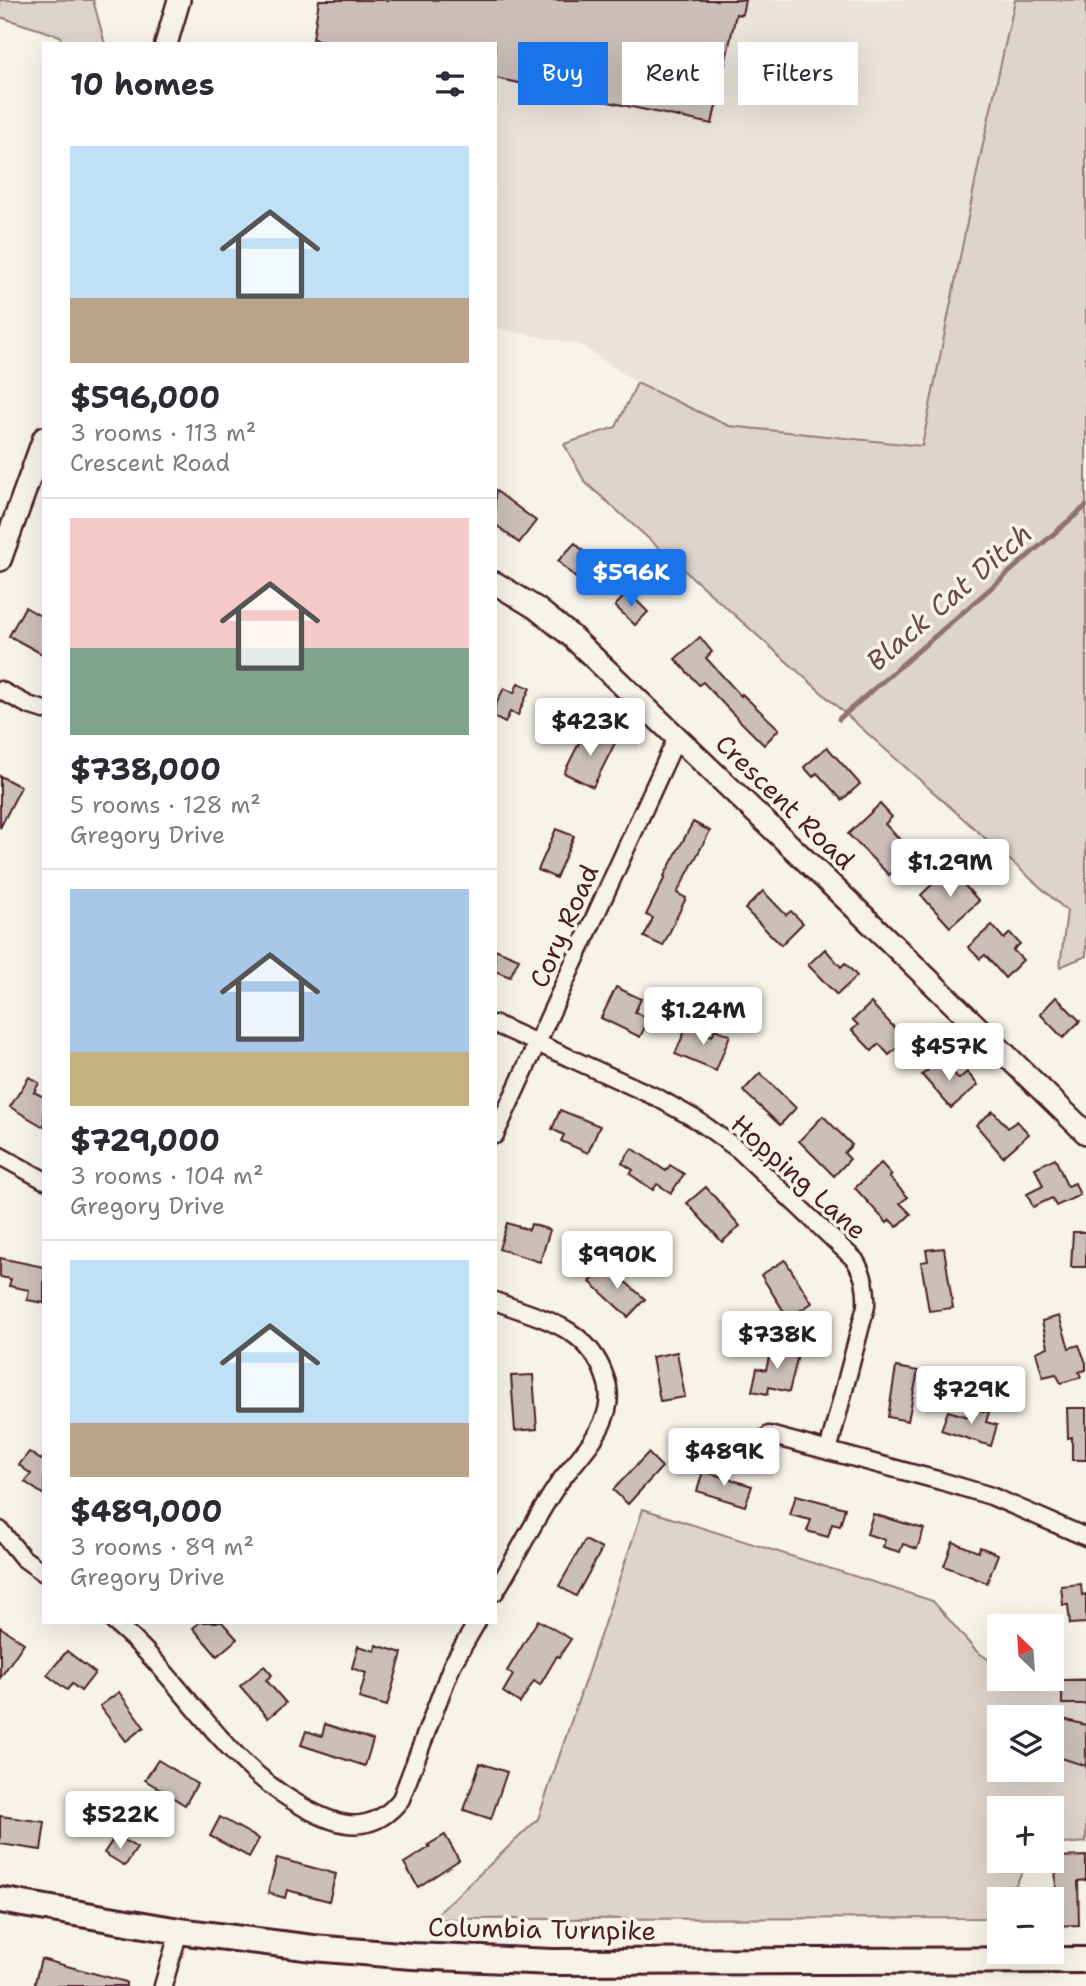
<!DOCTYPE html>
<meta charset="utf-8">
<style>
:root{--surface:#fff;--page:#f2f2f3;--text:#2b2b33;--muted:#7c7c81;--line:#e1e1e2;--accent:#1a73e8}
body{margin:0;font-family:"Shantell Sans",sans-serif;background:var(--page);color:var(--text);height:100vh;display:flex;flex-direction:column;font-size:26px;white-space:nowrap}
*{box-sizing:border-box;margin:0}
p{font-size:23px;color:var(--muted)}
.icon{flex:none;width:38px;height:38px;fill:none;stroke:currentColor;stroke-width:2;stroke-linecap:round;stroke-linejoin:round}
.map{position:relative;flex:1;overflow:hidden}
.panel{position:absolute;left:42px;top:42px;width:455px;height:1582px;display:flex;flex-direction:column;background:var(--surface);border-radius:0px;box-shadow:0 7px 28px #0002}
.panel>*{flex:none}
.hud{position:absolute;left:518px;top:42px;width:462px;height:63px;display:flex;gap:14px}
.needle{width:46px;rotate:335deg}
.buttons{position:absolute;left:987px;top:1614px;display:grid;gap:14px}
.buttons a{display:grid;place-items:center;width:77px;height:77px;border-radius:0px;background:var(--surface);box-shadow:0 7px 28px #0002;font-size:35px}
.price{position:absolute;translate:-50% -60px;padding:0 16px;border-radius:7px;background:#fff;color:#222;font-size:23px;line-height:46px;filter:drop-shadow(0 2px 4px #0008)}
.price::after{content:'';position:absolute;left:50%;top:42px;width:21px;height:16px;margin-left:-10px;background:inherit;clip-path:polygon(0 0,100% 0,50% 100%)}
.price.active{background:var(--accent);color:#fff}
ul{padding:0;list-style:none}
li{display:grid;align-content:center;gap:14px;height:371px;padding:0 28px}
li+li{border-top:2px solid var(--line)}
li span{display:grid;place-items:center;height:217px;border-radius:0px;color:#555}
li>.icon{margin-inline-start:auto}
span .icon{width:126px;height:126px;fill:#fffc;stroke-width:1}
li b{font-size:30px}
h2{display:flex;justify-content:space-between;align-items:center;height:84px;padding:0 28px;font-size:30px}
.pill{padding:0 24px;border-radius:0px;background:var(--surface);box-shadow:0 7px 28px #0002;font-size:24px;line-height:63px}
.pill.active{background:var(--accent);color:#fff}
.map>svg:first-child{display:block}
.built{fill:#eae3da}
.green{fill:#ded4cc;stroke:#947a7c;stroke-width:2;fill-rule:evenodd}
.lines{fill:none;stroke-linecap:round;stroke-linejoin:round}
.stream{stroke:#8e7275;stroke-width:5}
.building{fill:#ccbfb9;stroke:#4a1f2b;stroke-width:2}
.street-casing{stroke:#4a1f2b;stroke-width:21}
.secondary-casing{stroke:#4a1f2b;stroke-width:26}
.primary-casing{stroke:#4a1f2b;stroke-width:30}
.street{stroke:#f7f3e8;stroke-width:16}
.secondary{stroke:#f7f3e8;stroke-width:21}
.primary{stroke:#f7f3e8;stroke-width:24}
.labels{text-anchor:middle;stroke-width:7;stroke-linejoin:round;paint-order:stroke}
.street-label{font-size:26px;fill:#4a1f2b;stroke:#f7f3e8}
.water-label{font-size:28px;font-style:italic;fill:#6c4950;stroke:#f7f3e8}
</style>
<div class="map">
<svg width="1086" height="1986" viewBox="0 0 1086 1986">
<rect width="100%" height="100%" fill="#f7f3e8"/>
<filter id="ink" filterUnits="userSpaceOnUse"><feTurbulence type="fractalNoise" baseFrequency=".0143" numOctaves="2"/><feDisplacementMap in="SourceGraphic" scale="14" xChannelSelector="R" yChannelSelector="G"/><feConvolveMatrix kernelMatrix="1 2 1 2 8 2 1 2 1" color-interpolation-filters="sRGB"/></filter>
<g filter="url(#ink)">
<path class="built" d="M324,0H1015L980,158L922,446L728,426L637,383L581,345L495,328V44H315Z"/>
<g class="green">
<path d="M0,0H93L105,44H62L60,36L0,17Z"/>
<path d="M1015,0H1086V956L1060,967L1067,911L585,482L564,444L616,427L637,383L729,426L922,446L980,158Z"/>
<path d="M643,1509L933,1601L975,1650L999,1667V1678H1016L1022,1682L1086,1679V1842L1052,1845V1808H999V1860H1029L1008,1899H999L998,1918L432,1919L538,1819ZM999,1717H1052V1769H999Z"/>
</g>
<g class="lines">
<path class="stream" d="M839,719L1086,506"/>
</g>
<g class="building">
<path d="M319,0H745L742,15L736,14L712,124L495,78V44H336L313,39Z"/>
<path d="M495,490L536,521L519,543L495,524Z"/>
<path d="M575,543L602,569L585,587L558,561Z"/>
<path d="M628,592L648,612L635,625L615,606Z"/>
<path d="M25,607L44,618V655L9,636Z"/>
<path d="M700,637L712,652L706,658L741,696L742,694L779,729L764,745L730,711L703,682L699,685L675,659Z"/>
<path d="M518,683L530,688L518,715L510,712L505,723L495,718V706L504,688L514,693Z"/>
<path d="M586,729L615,743L593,787L564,773Z"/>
<path d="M827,747L860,784L842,800L817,773L813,777L804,767Z"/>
<path d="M0,776L21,787L0,828Z"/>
<path d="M880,804L892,817L885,824L912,852L889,875L848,834Z"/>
<path d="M693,822L710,831L677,893L686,898L663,946L644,937L653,918L646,915L665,877L664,876Z"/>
<path d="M556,829L574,836L556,878L538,870Z"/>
<path d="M943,874L948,879L954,874L979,901L950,927L921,895Z"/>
<path d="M763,891L786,915L791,911L803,923L781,945L745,909Z"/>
<path d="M992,925L1004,939L1010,933L1020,944L1013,950L1023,960L1005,978L985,955L980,959L968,947Z"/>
<path d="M495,949L519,959L510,977L495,971Z"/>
<path d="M825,949L841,967L845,963L857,976L837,995L808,965Z"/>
<path d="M616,987L641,999L635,1012L649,1019L640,1037L601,1018Z"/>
<path d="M1056,997L1080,1021L1063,1038L1040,1014Z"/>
<path d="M871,1003L906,1040L889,1055L879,1044L872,1051L852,1030L858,1025L853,1020Z"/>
<path d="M687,1026L712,1036L715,1029L730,1035L716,1071L675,1054Z"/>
<path d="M941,1059L959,1079L967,1072L978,1085L951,1108L922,1075Z"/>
<path d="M760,1073L796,1108L780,1125L743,1091Z"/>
<path d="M29,1077L39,1083L34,1092L44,1097V1127L10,1107Z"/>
<path d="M560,1110L600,1126L588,1153L561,1141L564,1135L552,1129Z"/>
<path d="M993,1111L1008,1128L1017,1121L1029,1134L1003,1157L976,1125Z"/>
<path d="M823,1116L852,1145L844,1153L850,1159L834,1176L799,1141Z"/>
<path d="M632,1148L666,1171L670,1165L684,1174L671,1193L657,1184L653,1190L630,1174L633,1170L622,1163Z"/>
<path d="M1055,1158L1067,1186L1075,1183L1080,1195L1056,1206L1052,1198L1033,1207L1027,1194L1043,1186L1035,1168Z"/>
<path d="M881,1163L892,1175L889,1177L908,1197L900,1203L911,1214L897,1227L890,1220L887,1223L855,1188Z"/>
<path d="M706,1187L740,1226L722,1242L687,1203Z"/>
<path d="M507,1223L529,1230L531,1224L550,1230L540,1262L499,1249Z"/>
<path d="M1073,1232H1086V1267H1071Z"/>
<path d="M944,1248L953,1308L929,1311L921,1262L928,1261L926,1250Z"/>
<path d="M0,1258L44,1267V1303L27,1300L29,1290L9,1286L11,1279L0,1277Z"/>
<path d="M785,1260L812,1303L788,1318L761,1275Z"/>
<path d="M606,1265L645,1299L628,1317L590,1282Z"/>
<path d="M1059,1316L1069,1348L1079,1345L1086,1363V1370L1079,1372L1081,1377L1061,1383L1056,1374L1043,1377L1036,1352L1048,1347L1042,1321Z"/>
<path d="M772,1345L799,1351L789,1392L769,1387L768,1394L752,1391L757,1368L766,1370Z"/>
<path d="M677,1352L685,1397L660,1401L652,1357Z"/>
<path d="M896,1367L918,1371L908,1421L888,1417Z"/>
<path d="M533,1375L537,1429L515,1431L511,1376Z"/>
<path d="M1067,1408H1086V1460H1072V1437L1068,1438Z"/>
<path d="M972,1409L989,1412L986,1422L997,1425L991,1446L941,1430L948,1411L969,1417Z"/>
<path d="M29,1452L41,1460L44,1456V1495L25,1482L31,1474L19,1465Z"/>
<path d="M648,1453L662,1467L628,1504L613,1490Z"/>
<path d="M703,1471L752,1486L745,1506L697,1491Z"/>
<path d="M796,1495L845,1508L840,1526L832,1524L828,1537L807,1531L811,1520L790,1515Z"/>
<path d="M873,1514L924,1529L917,1549L903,1544L900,1552L883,1547L885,1540L867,1534Z"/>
<path d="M585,1540L602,1549L576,1596L559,1586Z"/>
<path d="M953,1542L978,1552L980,1547L998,1554L987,1583L944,1566Z"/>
<path d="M1081,1584L1082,1595L1086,1594V1623L1070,1624L1068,1605H1063L1061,1586Z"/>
<path d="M538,1620L571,1639L559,1657L557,1656L540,1685L534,1681L520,1703L503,1692L513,1675L507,1671Z"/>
<path d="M200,1622H222L237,1639L217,1656L193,1628Z"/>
<path d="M0,1627L24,1643L0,1678Z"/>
<path d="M376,1645L402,1653L387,1706L359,1698L366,1673L352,1668L358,1646L375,1651Z"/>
<path d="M67,1651L95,1673L81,1691L72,1684L67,1690L47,1675Z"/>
<path d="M264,1666L272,1675L266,1680L286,1703L268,1718L240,1686Z"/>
<rect x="1062" y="1680" width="24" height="24"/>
<path d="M119,1692L144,1727L126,1741L100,1706Z"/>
<path d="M1063,1719L1086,1725V1766L1052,1755Z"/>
<path d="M325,1724L373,1740L365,1766L301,1745L306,1731L322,1736Z"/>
<path d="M158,1760L197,1784L185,1805L145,1780Z"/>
<path d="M480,1763L507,1772L491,1819L464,1810Z"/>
<path d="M0,1816L45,1822L41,1850L0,1844Z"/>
<path d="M220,1817L259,1839L249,1857L210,1836Z"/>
<path d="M116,1835L137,1848L125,1866L104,1853Z"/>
<path d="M445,1835L459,1860L418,1887L404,1863L430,1847L428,1845Z"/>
<path d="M1086,1856V1880L1078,1881L1079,1925L1052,1926V1891L1056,1890L1055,1857Z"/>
<path d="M277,1858L336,1874L329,1901L287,1890L285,1898L268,1893Z"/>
<path d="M41,1959L126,1982V1986H34Z"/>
</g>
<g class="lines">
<g class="street-casing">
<g id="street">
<path d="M0,690L28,705L44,710"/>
<path d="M495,1024L658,1098L697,1120L739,1150L855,1260C864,1275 867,1288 866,1306L828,1451"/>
<path d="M495,1135L677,737"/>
<path d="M0,1156L44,1180"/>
<path d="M495,1301C541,1319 588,1326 605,1377C611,1392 609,1409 602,1424C592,1445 575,1462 561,1480C537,1514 517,1556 495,1592"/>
<path d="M769,1435L941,1481L991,1496L1086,1537"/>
<path d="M0,1530L23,1558L44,1573"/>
<path d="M114,1622C167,1665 203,1726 253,1771C276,1792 329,1829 361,1824C378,1822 391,1812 401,1799L452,1665L477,1622"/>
<path d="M163,1986L179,1931"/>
</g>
</g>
<g class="secondary-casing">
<g id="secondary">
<path d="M166,44L179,0"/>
<path d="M0,560L44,438"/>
<path d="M495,583L536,608L570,635L849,902L1086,1133"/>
</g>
</g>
<g class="primary-casing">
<path id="primary" d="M0,1900L179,1931L313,1948L412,1956L553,1962L1086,1960"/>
</g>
<use href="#street" class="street"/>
<use href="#secondary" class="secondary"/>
<use href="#primary" class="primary"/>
</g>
</g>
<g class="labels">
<g class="street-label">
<text transform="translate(785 802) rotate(44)" y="9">Crescent Road</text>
<text transform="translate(564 926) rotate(-66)" y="9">Cory Road</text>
<text transform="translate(799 1177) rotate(42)" y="9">Hopping Lane</text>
<text transform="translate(542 1929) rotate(1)" y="9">Columbia Turnpike</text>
</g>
<g class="water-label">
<text transform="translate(949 597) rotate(-41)" y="10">Black Cat Ditch</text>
</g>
</g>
</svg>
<div class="buttons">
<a><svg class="needle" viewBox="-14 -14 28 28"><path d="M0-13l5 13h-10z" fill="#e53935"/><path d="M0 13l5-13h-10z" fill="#7c7c81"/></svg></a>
<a><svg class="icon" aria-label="layers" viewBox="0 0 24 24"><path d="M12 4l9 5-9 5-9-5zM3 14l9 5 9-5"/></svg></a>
<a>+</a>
<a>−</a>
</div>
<b class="price active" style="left:631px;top:609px">$596K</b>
<b class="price" style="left:590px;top:758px">$423K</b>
<b class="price" style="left:950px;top:899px">$1.29M</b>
<b class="price" style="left:703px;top:1047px">$1.24M</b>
<b class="price" style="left:949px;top:1083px">$457K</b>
<b class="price" style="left:617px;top:1291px">$990K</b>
<b class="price" style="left:777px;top:1371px">$738K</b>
<b class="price" style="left:971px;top:1426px">$729K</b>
<b class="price" style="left:724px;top:1488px">$489K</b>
<b class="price" style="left:120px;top:1851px">$522K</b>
<div class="hud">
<a class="pill active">Buy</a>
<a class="pill">Rent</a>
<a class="pill">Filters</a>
</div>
<section class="panel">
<h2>10 homes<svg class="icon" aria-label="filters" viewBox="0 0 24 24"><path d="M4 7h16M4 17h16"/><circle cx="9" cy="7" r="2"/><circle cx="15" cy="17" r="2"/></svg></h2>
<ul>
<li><span style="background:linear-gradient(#bfe0f5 70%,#b9a48a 0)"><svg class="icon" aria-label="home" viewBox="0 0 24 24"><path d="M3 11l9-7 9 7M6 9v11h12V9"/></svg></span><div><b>$596,000</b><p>3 rooms · 113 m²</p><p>Crescent Road</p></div></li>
<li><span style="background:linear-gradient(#f6c9c9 60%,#7fa58c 0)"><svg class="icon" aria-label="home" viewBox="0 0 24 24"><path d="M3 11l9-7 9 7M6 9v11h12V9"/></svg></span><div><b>$738,000</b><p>5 rooms · 128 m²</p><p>Gregory Drive</p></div></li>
<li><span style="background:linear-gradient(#a9c7e8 75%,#c2b280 0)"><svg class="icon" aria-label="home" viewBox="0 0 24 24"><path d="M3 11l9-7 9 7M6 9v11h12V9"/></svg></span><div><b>$729,000</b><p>3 rooms · 104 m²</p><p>Gregory Drive</p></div></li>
<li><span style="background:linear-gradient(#bfe0f5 75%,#b9a48a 0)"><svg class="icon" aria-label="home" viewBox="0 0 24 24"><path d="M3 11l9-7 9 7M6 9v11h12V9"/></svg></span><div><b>$489,000</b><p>3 rooms · 89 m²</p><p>Gregory Drive</p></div></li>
</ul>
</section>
</div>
